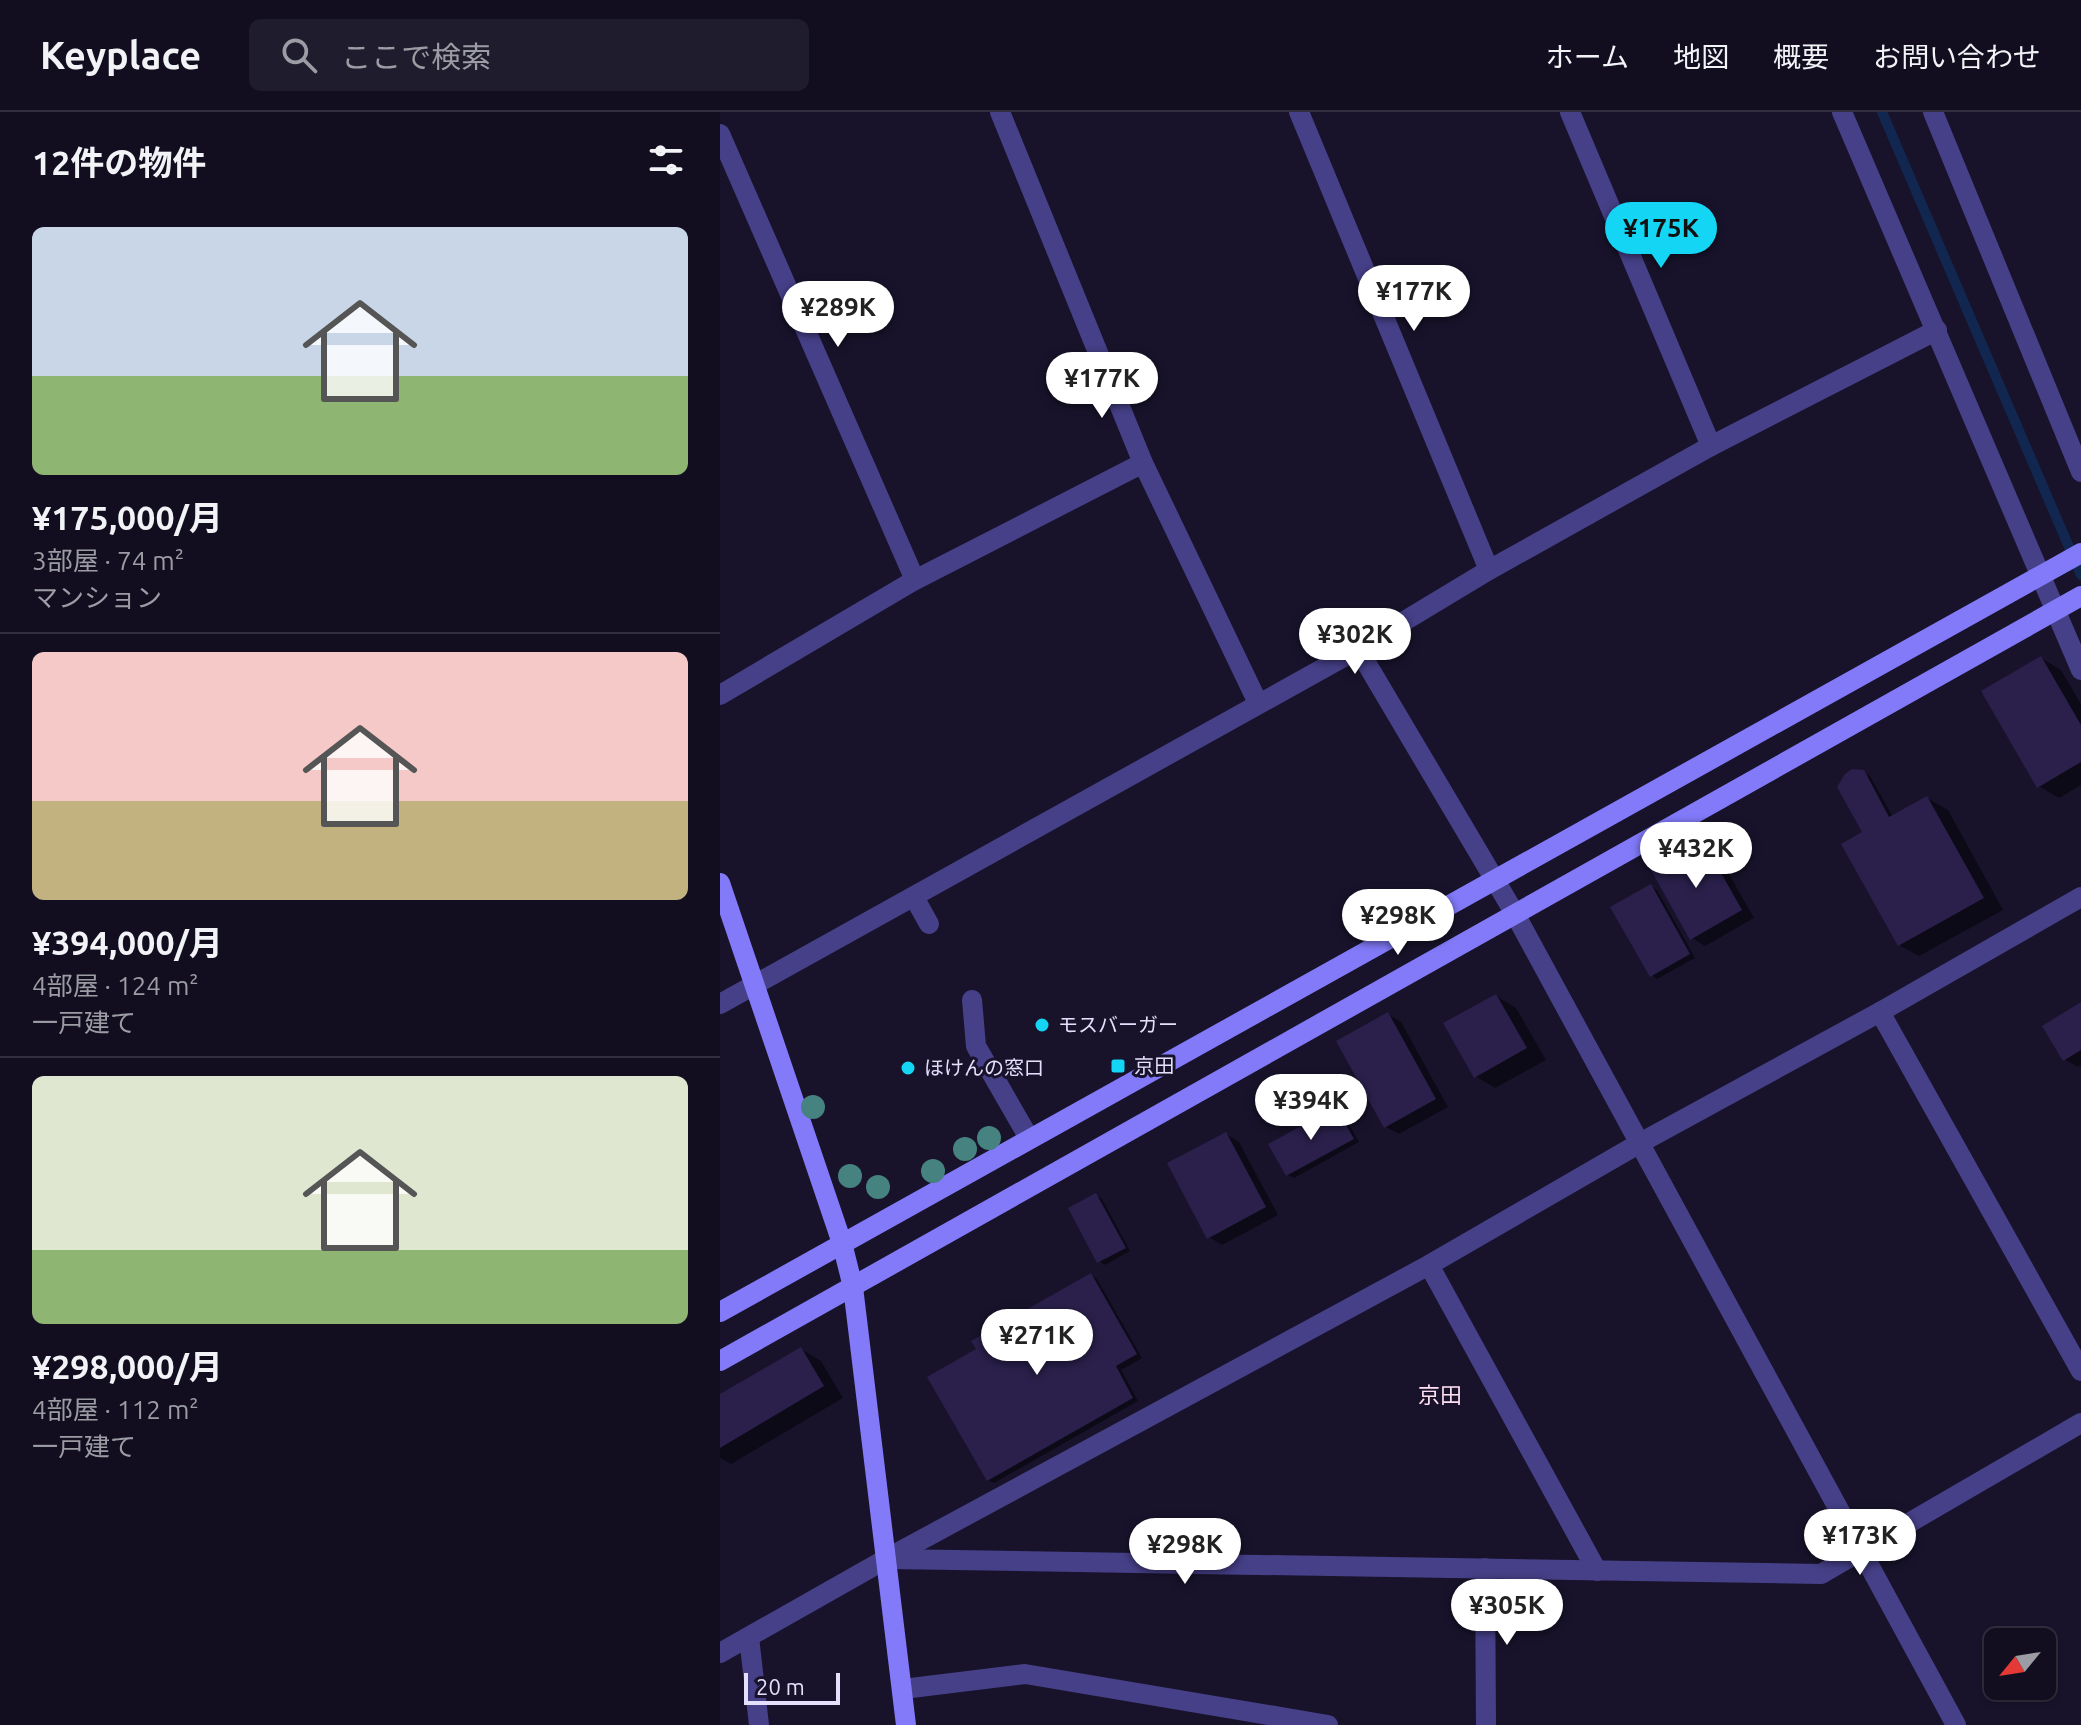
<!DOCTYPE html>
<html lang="ja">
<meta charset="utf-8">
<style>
:root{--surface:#120e20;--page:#1f1c2d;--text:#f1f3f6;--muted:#9c9ca5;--line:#312e3e;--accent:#14d5f4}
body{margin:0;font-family:Ubuntu,"Noto Sans JP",sans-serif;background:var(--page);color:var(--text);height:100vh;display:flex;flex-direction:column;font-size:30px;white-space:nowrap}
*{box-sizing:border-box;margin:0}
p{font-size:26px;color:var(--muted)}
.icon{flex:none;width:44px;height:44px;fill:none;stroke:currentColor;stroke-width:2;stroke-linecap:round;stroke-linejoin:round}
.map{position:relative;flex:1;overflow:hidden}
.panel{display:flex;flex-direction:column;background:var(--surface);width:720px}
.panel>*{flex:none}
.needle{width:52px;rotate:240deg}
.tools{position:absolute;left:1264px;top:1516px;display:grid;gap:16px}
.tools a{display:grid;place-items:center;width:72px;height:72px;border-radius:12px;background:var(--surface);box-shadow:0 2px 6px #0004,0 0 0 2px var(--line);font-size:40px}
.scale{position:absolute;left:24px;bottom:20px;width:96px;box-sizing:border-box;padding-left:8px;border:4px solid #e3dffd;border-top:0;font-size:22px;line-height:28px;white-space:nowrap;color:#e3dffd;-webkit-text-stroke:6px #18132b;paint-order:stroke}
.price{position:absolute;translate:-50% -68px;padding:0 18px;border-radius:28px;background:#fff;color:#222;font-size:26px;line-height:52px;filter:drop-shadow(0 2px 4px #0008)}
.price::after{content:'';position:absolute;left:50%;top:48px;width:24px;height:18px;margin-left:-12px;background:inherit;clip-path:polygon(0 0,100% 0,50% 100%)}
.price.selected{background:var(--accent);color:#111}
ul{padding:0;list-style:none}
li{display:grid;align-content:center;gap:16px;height:424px;padding:0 32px}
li+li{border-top:2px solid var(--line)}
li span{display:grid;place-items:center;height:248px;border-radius:12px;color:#555}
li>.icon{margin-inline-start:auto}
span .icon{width:144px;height:144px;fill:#fffc;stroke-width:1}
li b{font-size:34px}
h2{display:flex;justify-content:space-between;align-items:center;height:96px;padding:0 32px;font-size:34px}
header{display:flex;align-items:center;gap:48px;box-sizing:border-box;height:112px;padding:0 40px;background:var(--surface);border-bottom:2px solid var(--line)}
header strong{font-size:38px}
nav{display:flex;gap:44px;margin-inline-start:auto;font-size:28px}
.search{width:560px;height:72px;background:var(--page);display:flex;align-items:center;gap:20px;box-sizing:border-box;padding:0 28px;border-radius:12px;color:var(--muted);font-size:30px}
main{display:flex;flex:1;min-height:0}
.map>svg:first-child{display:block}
.shadow{fill:#0007}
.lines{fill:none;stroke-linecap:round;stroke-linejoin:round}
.stream{stroke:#122750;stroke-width:10}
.building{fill:#2a204b}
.lane{stroke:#464088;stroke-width:20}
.street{stroke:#464088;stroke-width:20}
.secondary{stroke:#827af9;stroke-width:20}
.tree{fill:#46827f}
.poi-dot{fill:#14d5f4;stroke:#18132b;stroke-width:3}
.labels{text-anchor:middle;stroke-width:6;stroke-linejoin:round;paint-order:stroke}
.poi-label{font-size:20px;fill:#e3dffd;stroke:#18132b;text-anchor:start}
.neighbourhood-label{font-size:22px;fill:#fee0f2;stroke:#18132b}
</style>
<header>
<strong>Keyplace</strong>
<div class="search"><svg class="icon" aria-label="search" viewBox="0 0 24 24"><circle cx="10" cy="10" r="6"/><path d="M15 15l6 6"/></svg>ここで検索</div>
<nav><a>ホーム</a><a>地図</a><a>概要</a><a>お問い合わせ</a></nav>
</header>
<main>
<section class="panel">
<h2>12件の物件<svg class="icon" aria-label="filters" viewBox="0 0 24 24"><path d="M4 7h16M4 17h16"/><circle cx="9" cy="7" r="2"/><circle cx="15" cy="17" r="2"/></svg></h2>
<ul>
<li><span style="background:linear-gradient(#c9d6e8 60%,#8fb573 0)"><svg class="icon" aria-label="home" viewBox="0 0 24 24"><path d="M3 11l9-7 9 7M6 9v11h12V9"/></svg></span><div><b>¥175,000/月</b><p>3部屋 · 74 m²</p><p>マンション</p></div></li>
<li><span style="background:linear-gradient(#f6c9c9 60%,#c2b280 0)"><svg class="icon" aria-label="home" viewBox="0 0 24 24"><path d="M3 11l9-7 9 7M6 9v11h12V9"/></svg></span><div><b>¥394,000/月</b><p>4部屋 · 124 m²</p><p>一戸建て</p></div></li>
<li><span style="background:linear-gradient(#dfe7d0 70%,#8fb573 0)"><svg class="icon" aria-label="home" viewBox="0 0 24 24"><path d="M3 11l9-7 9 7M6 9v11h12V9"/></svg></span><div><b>¥298,000/月</b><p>4部屋 · 112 m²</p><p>一戸建て</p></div></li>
</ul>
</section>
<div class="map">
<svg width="1361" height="1613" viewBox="0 0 1361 1613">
<rect width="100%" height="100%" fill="#18132b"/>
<g class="shadow">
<path d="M1321,546L1341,558L1361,592V673L1339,686L1319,674Z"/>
<path d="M1143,660L1150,664L1173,705L1207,686L1228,698L1283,798L1199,844L1179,833L1145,721Z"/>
<path d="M983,731L996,739L1034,806L985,834L972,826Z"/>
<path d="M931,774L937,778L975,846L937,867L931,863Z"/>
<path d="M776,884L796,896L826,948L775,976L755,964Z"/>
<path d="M1361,893V953L1358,955L1344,947Z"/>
<path d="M668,902L681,910L728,995L679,1022L666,1015Z"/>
<path d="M616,997L622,1000L639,1030L574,1066L568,1063Z"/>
<path d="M506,1022L519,1030L558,1103L502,1133L489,1125Z"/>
<path d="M376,1083L382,1087L410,1139L385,1153L379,1149Z"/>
<path d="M371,1163L377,1167L422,1246L401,1258L418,1289L274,1371L268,1368L259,1238Z"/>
<path d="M81,1237L101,1249L123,1286L11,1352L0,1346V1284Z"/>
</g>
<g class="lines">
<path class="stream" d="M1162,0L1361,463"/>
</g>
<g class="building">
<path d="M1321,544L1361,613V650L1317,676L1261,579Z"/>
<path d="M1132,657L1144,658L1169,705L1207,684L1264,786L1178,834L1121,732L1142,720L1117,675L1125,662Z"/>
<path d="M983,729L1022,798L970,828L931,758Z"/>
<path d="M931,772L970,842L930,865L890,795Z"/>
<path d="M776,882L807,936L754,966L723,911Z"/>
<path d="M1361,890V938L1343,949L1322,914Z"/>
<path d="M668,900L716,987L664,1016L616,929Z"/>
<path d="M616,995L634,1027L566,1064L548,1032Z"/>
<path d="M506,1020L546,1095L487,1127L447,1051Z"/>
<path d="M376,1081L406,1136L377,1151L348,1096Z"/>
<path d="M371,1161L417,1242L396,1254L413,1286L267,1369L207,1265L256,1237L251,1229Z"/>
<path d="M81,1235L104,1274L0,1336V1282Z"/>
</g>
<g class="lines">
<g class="lane">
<path d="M194,785L209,812"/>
<path d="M252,888L256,934L309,1026"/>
</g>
<g class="street">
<path d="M280,0L423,351L538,591"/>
<path d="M579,0L769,458"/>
<path d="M850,0L991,334"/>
<path d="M1122,0L1361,558"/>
<path d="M1213,0L1361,360"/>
<path d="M0,22L195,468"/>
<path d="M638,537L795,802L1236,1613"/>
<path d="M0,583L195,468L423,351"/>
<path d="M0,892L638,537L769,458L991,334L1217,218"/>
<path d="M1160,900L1361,1259"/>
<path d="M709,1153L877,1459"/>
<path d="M170,1447L1101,1462L1361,1311"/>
<path d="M765,1456L766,1613"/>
<path d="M29,1525L39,1613"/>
<path d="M0,1541L166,1447L709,1153L920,1031L1160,900L1361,785"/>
<path d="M183,1577L305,1562L608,1613"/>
</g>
<g class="secondary">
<path d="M0,771L122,1131L133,1175L186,1613"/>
<path d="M0,1200L1361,441"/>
<path d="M0,1249L1361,484"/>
</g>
</g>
<g class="tree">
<circle cx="93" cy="995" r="12"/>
<circle cx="269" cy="1026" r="12"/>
<circle cx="245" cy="1037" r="12"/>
<circle cx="213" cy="1059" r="12"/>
<circle cx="130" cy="1064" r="12"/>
<circle cx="158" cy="1075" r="12"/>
</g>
<g class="poi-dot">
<circle cx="322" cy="913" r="8"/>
<rect x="390" y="946" width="16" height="16" rx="4"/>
<circle cx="188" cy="956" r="8"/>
</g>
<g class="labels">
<g class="poi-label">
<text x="338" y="920">モスバーガー</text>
<text x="414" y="961">京田</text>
<text x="204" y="963">ほけんの窓口</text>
</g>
<g class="neighbourhood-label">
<text x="720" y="1291">京田</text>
</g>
</g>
</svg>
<div class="tools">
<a><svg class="needle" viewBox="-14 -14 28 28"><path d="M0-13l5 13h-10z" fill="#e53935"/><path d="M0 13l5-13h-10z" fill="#9c9ca5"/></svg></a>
</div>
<div class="scale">20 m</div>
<b class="price selected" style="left:941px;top:158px">¥175K</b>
<b class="price" style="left:694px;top:221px">¥177K</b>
<b class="price" style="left:118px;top:237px">¥289K</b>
<b class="price" style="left:382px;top:308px">¥177K</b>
<b class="price" style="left:635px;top:564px">¥302K</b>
<b class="price" style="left:976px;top:778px">¥432K</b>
<b class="price" style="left:678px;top:845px">¥298K</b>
<b class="price" style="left:591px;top:1030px">¥394K</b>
<b class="price" style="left:317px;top:1265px">¥271K</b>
<b class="price" style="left:1140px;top:1465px">¥173K</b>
<b class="price" style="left:465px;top:1474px">¥298K</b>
<b class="price" style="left:787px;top:1535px">¥305K</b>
</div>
</main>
